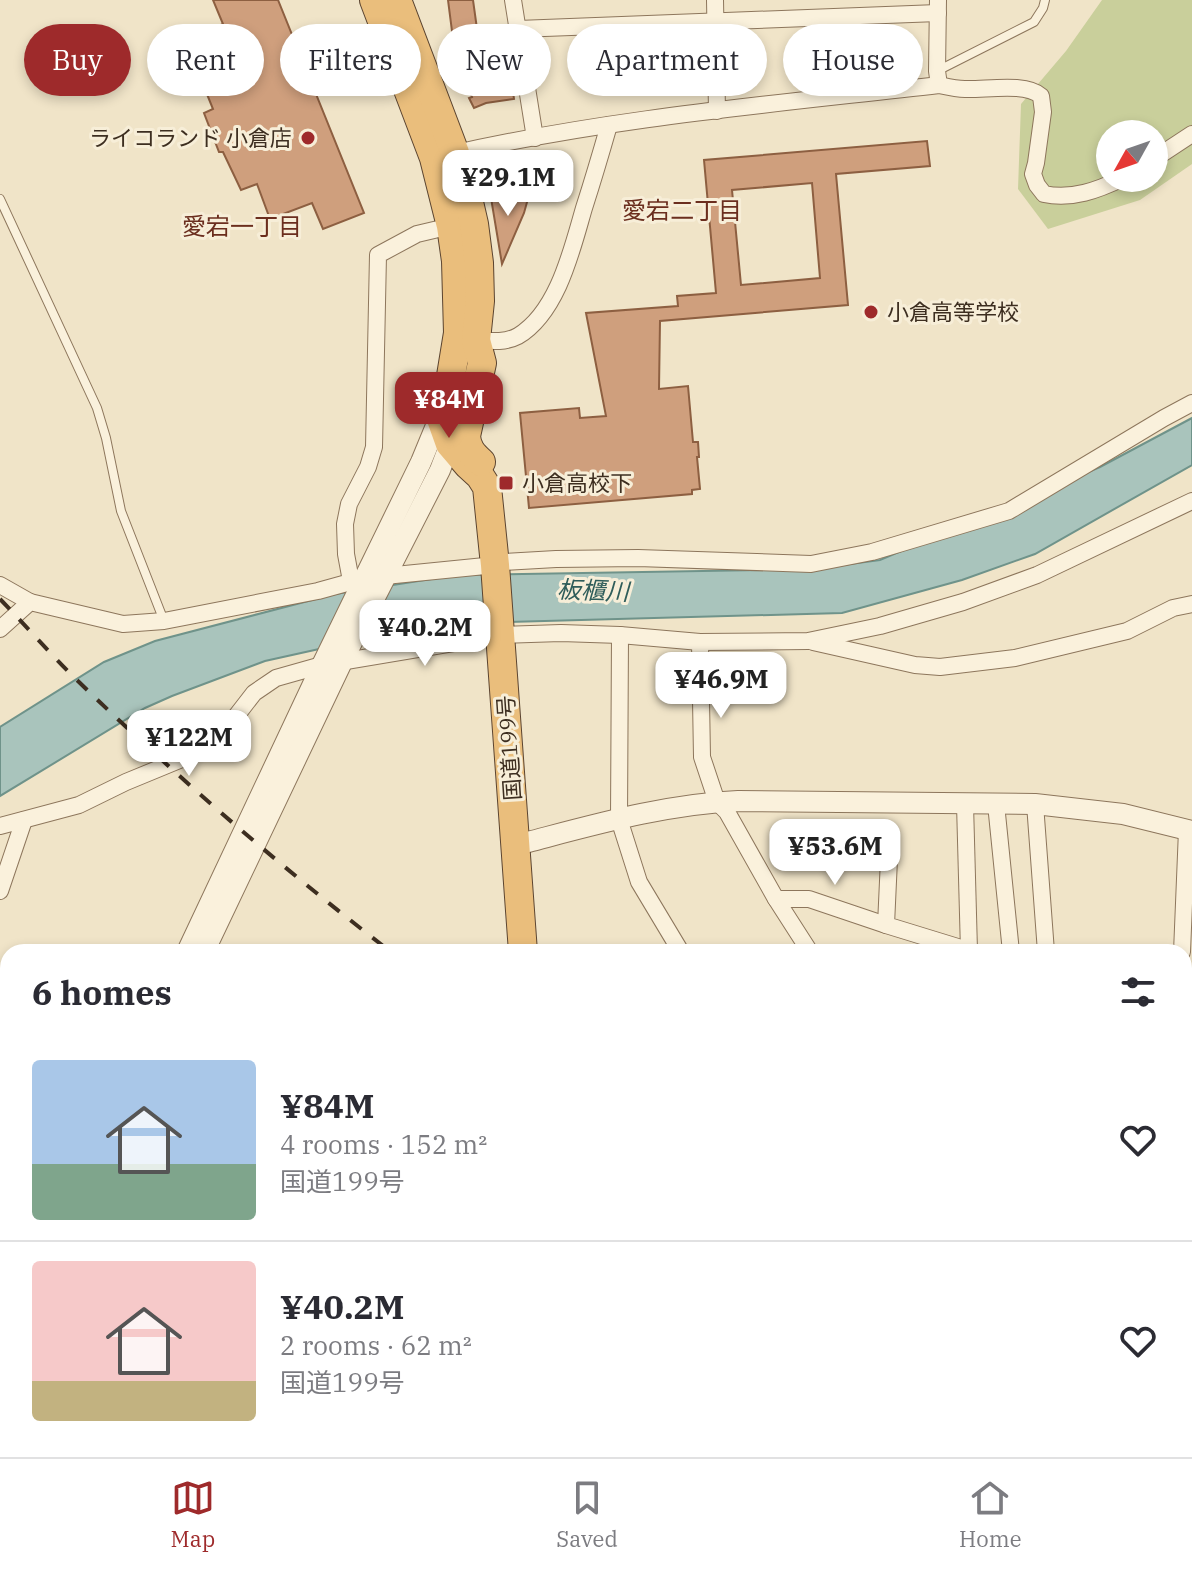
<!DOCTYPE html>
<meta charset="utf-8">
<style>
:root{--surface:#fff;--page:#f2f2f3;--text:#2b2b33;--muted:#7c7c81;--line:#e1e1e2;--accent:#9e2a2b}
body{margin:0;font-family:"IBM Plex Serif","Noto Sans JP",serif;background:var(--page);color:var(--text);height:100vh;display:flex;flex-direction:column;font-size:30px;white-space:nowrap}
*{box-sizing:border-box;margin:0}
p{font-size:26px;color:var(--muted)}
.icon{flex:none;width:44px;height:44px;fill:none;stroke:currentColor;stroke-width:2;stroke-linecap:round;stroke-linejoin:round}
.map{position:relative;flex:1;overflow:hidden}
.details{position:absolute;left:0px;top:944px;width:1192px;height:514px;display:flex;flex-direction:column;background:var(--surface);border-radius:24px 24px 0 0;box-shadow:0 4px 12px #0003}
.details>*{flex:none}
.banner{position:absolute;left:24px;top:24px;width:1144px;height:72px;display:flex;gap:16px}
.needle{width:52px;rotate:230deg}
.buttons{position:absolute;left:1096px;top:120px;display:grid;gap:16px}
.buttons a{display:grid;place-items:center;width:72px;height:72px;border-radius:50%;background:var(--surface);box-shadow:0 4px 12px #0003;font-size:40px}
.price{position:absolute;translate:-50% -68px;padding:0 18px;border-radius:16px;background:#fff;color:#222;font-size:26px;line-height:52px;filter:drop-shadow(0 2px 4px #0008)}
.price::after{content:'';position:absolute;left:50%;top:48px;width:24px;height:18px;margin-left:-12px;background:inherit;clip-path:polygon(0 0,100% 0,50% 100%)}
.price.selected{background:var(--accent);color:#fff}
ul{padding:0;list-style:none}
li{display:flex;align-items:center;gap:24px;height:200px;padding:0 32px}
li+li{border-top:2px solid var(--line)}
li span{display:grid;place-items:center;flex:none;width:224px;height:160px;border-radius:8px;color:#555}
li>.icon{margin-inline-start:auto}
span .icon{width:96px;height:96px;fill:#fffc;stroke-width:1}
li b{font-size:34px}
h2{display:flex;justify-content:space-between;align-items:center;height:96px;padding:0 32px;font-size:34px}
.tag{padding:0 28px;border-radius:36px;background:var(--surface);box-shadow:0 4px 12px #0003;font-size:28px;line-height:72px}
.tag.selected{background:var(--accent);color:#fff}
.tab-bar{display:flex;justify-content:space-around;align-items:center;height:112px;border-top:2px solid var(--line);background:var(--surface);font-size:22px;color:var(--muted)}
.tab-bar a{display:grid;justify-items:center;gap:4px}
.tab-bar .selected{color:var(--accent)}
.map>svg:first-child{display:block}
.green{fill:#c9cf9b;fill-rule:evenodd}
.water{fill:#a9c4bc;stroke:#6f938a;stroke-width:2}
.building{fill:#cf9f7d;stroke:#8d5f41;stroke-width:2;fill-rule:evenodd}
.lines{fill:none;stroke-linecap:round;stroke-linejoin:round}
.service-casing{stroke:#8d765c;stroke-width:10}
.minor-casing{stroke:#8d765c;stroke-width:18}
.tertiary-casing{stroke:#8d765c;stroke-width:22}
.trunk-casing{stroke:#5b4430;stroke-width:30}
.service{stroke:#faf1dc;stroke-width:8}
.minor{stroke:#faf1dc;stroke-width:16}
.tertiary{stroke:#faf1dc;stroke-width:20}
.trunk{stroke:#eabe7c;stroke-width:28}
.rail{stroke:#3d2e20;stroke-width:4;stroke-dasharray:14 14;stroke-linecap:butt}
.poi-dot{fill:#9e2a2b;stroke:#f7eed8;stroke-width:3}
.labels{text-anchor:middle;stroke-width:6;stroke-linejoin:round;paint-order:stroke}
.poi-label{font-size:22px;fill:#3d2e20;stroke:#f7eed8;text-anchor:start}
.street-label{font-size:22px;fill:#3d2e20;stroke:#f7eed8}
.neighbourhood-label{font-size:24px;fill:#6b2e1e;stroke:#f7eed8}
.water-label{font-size:24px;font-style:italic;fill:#2f5d5a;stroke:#f7eed8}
</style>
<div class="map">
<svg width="1192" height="1457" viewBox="0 0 1192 1457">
<rect width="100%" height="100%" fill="#f0e4c8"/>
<g class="green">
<path d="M1102,0H1192V164L1140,200L1048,229L1018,189L1021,104L1066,51ZM1110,134H1154V178H1110Z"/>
<path d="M0,1161L8,1164V1212L0,1209Z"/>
<path d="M1184,1169L1192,1176V1230L1184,1223Z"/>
<path d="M301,1450L385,1451L384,1457H300Z"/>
</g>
<path class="water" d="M1192,418V465L1035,554L962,580L842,613L432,624L265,661L172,696L145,708L0,796V727L104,662L155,641L335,594L457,575L762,570L827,567L880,560L1100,467Z"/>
<g class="building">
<path d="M213,0H278L364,213L323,229L312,203L270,219L257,184L241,190L223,152H219L204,113L213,109L200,77L212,43L221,39L216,27L223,24Z"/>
<path d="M448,0H473L478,36L453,39Z"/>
<path d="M506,40L514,99L486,103L474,108L469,98L472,97L466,79H464L461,63L483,59L481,45Z"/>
<path d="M927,141L930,166L836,174L848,305L660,321L659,389L688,386L693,442H698L699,457H697L700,489L692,490V494L529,508L520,413L579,408L580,418L606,416L586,313L678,306L677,296L716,293L704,160ZM812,183L820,278L741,285L732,190Z"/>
<path d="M521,190L522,196L529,195L524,213L502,264L491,198L504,197L502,193Z"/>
</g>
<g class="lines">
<g class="service-casing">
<g id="service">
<path d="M937,71L1034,22L1043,8L1045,0"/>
<path d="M0,199L97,408L106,438L121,511L164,621"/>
</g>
</g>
<g class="minor-casing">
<g id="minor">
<path d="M513,0L535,138"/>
<path d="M715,0L717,111"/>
<path d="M938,0L937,71L939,85"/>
<path d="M518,29L938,13"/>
<path d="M447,155C608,118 775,104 939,85C948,87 956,89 965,89C985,90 1026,82 1041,96L1043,112L1036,163L1033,174L1037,185L1044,194C1072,200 1098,190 1123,178"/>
<path d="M1154,159L1192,134"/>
<path d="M476,340C490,341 505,343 518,336C558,312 572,249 584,208C593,180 601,153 609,125"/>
<path d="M351,581L346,554L345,524L349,504L368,467L374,447L378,255L417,234L451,226"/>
<path d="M0,585L30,602"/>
<path d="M0,629L30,602L123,624L164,621L318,591L365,578L495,565L505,562L556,559L638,558L811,564L872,552L1009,511L1164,418L1192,403"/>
<path d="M620,635L619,819L639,882L681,952"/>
<path d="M700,642L702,757L717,802L727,812L776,899L810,952"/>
<path d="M813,642L915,665L940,667L1015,658L1127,631L1173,608L1192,604"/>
<path d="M965,804L969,951"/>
<path d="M996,804L1011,952"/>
<path d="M1035,804L1046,952"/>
<path d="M0,826L79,805L126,782L194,754L230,724L254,693L276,678L322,665L501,635L561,633L620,635L700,642L808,641L880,626L963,602L1037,575L1192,501"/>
<path d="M890,837L886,925L974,952"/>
<path d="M0,891L24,820"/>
<path d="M776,899H809L886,925"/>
<path d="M1182,952L1187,830"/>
<path d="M0,1053L8,1058"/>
<path d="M1184,1060L1192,1061"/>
<path d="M1184,1079L1188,1088L1192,1103"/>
<path d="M1184,1280L1192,1287"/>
<path d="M855,1450L863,1457"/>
<path d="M1001,1450L1006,1457"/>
<path d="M1128,1450L1133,1457"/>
<path d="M179,1457L180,1450"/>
<path d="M491,1457L492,1450"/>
<path d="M540,1457V1450"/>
</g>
</g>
<g class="tertiary-casing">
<g id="tertiary">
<path d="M528,842C597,824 667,804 738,801L1035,804L1123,814L1192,831"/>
<path d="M187,952L322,665L421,462L440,416"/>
<path d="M204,952L343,660L440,470L450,444"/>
<path d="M0,1356L8,1331"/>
<path d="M1,1457L8,1392"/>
</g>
</g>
<g class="trunk-casing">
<g id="trunk">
<path d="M374,0L434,158L451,226L456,261L458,333L450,382L440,416L450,444L468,465L480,476L487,487L495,565L523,952"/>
<path d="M397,0L455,153L466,189L474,224L479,263L480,301L476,340L482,363L466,436C467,448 472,454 481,462"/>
<path d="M654,1450L660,1457"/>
</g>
</g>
<use href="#service" class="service"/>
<use href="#minor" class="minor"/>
<use href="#tertiary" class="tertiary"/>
<use href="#trunk" class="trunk"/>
<path class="rail" d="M0,599C27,627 52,656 80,683C179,779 282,868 391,952"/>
</g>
<g class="poi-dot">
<circle cx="308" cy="138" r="8"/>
<circle cx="871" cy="312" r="8"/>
<rect x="498" y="475" width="16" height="16" rx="4"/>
</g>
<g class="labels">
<g class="poi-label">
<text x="292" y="146" text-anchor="end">ライコランド 小倉店</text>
<text x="887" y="320">小倉高等学校</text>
<text x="522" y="491">小倉高校下</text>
</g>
<g class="street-label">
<text transform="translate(509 748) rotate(-94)" y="8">国道199号</text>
</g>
<g class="neighbourhood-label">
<text x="682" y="219">愛宕二丁目</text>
<text x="242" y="235">愛宕一丁目</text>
</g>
<g class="water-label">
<text transform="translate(593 591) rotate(2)" y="8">板櫃川</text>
</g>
</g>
</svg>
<div class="buttons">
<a><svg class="needle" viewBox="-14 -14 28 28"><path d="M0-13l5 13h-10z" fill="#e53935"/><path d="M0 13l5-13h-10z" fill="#7c7c81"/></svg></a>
</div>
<b class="price" style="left:508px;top:218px">¥29.1M</b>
<b class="price selected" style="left:449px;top:440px">¥84M</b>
<b class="price" style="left:425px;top:668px">¥40.2M</b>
<b class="price" style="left:721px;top:720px">¥46.9M</b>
<b class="price" style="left:189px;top:778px">¥122M</b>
<b class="price" style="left:835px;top:887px">¥53.6M</b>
<div class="banner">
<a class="tag selected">Buy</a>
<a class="tag">Rent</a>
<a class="tag">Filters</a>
<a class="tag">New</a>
<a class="tag">Apartment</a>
<a class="tag">House</a>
</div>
<section class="details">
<h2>6 homes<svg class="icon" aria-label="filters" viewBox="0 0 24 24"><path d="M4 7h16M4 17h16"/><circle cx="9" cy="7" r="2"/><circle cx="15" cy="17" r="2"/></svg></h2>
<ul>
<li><span style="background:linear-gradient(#a9c7e8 65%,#7fa58c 0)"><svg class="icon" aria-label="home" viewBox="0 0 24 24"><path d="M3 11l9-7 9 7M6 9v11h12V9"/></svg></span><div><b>¥84M</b><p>4 rooms · 152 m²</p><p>国道199号</p></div><svg class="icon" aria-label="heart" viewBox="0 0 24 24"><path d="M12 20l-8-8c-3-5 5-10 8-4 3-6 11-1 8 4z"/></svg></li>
<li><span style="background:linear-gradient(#f6c9c9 75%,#c2b280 0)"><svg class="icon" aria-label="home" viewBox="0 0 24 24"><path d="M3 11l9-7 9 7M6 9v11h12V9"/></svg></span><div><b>¥40.2M</b><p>2 rooms · 62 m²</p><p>国道199号</p></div><svg class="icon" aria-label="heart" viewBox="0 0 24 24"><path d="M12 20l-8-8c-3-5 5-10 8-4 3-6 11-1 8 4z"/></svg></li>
</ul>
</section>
</div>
<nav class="tab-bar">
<a class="selected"><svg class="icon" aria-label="map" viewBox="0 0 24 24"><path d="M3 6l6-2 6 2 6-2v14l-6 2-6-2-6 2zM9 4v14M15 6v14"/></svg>Map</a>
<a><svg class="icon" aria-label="saved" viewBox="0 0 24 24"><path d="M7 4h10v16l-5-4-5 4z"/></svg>Saved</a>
<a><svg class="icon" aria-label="home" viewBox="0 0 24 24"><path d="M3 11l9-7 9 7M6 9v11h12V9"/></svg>Home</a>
</nav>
